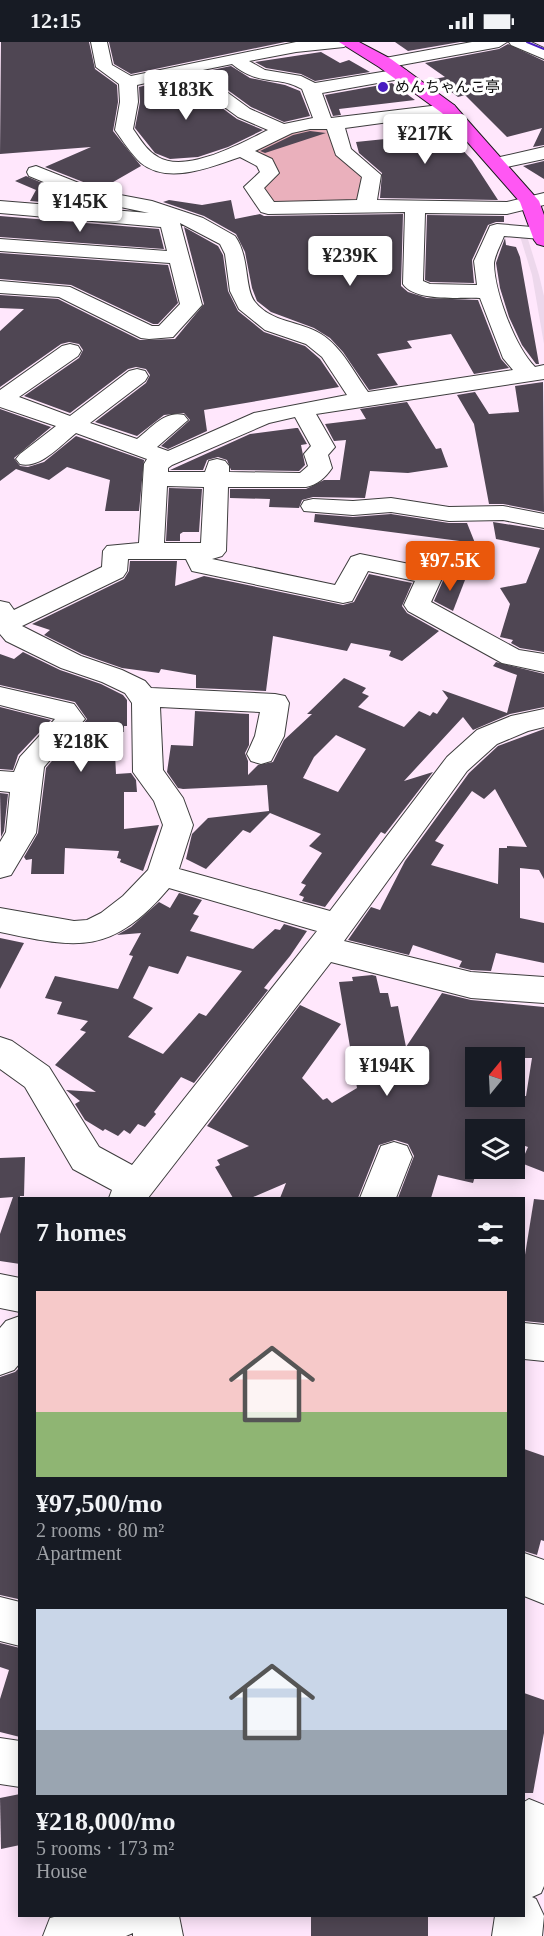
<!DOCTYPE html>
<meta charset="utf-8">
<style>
:root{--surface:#171b24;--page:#242831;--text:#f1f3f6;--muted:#9ea1a6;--accent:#ea580c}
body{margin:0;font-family:"Times New Roman","Noto Sans JP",serif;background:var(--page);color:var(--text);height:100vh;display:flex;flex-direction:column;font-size:22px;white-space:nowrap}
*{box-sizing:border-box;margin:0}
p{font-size:20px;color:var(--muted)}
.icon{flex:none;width:33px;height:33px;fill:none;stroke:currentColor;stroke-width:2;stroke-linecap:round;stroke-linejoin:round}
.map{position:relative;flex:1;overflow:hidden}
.side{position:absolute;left:18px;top:1155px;width:507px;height:720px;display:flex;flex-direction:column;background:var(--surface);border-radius:0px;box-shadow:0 3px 15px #0003}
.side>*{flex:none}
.needle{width:39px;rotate:18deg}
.buttons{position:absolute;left:465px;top:1005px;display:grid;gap:12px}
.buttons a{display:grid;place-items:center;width:60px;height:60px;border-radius:0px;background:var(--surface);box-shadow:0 3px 15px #0003;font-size:30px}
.price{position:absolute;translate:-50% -51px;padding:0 14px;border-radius:6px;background:#fff;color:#222;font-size:20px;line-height:39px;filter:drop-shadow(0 2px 3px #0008)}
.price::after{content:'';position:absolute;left:50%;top:36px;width:18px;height:14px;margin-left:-9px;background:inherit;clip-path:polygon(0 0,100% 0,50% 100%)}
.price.current{background:var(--accent);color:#fff}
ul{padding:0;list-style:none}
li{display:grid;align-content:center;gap:12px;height:318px;padding:0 18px}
li span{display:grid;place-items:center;height:186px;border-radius:0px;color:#555}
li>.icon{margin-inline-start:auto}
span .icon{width:108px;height:108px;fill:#fffc;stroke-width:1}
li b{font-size:26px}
h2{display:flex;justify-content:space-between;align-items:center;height:72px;padding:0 18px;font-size:26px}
.status{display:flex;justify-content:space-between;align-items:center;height:42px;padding:0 30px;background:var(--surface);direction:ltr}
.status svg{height:16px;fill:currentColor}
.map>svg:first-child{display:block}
.green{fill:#eab0bc}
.plaza{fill:#edd8ec}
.building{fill:#4f4653;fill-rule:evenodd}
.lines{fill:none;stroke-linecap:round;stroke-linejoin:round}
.minor-casing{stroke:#3d3d3d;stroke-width:2}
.major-casing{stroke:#1b1b1b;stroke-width:2}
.minor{fill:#fff;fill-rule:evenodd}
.major{fill:#ff57f3;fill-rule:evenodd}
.rail{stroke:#481cc0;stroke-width:2}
.poi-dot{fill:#481cc0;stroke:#fff;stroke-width:2}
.labels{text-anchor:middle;stroke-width:6;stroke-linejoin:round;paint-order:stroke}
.far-poi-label{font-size:15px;fill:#0a0a0a;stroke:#fff;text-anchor:start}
</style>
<div class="status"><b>12:15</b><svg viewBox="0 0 49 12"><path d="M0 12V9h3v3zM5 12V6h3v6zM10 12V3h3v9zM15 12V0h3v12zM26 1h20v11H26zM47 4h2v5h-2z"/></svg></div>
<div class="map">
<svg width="544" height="1894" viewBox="0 0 544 1894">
<rect width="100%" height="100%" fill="#ffe7fc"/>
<path class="green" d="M324,83L363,130L365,159L275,163L261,147L266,137L250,111L285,91Z"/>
<path class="plaza" d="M519,191L527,194L539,233L544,254V302L532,233Z"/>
<g class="building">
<path d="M1,0H89L95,27L117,43L118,60L113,89L141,124L101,147L45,125L91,105L0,112Z"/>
<path d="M109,0H285L131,32L114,22Z"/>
<path d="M395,0H460L408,9Z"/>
<path d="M508,2L544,19V103L533,105L542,86L507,95L465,53L458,55L434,37L445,35L425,21L499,7Z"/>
<path d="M321,10L340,21L349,18L370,30L315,39L301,32L266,26L255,20Z"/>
<path d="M231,24L250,36L285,43L300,49L310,74L284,80L251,65L203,30Z"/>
<path d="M180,35L237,77L263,88L228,105L198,115L170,117L155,111L135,86L140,60L139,45Z"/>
<path d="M392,41L415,58L339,67L341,73L333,74L325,53Z"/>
<path d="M432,76L472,118L498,158L380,156L382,131L359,111L356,100L385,97L399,81Z"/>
<path d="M310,89L326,91L265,111L260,109L293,93Z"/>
<path d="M544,119V137L523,124Z"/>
<path d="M26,134L86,160L114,166L30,159L36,148L15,139Z"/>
<path d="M169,158L202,163L231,158L235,177L260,172L264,174L403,172L401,244L408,250L427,256L478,258L501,317L509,326L474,332L451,292L407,299L412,306L377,312L398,343L369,348L343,310L330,296L314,286L271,270L257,259L252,246L245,210L236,192L204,174L163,160Z"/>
<path d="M427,173L504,174V180H496L488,183L472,218L474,241L430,240L425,238Z"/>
<path d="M0,174L159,187L164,207L0,195Z"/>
<path d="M184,185L218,204L223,213L228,249L238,269L264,290L305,304L320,317L339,345L204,368L207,389L168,407L161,404L190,378L184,371L164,373L137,394L95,380L146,341L150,333L146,327L136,325L128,327L70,371L24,354L79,316L83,308L79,302L69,300L61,302L0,345V289L24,267L0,266V253L58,257L140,298L175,297L204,262Z"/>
<path d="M505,196L506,203L516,205L520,215L539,322H536L522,303L509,275L500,246L496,221Z"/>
<path d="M0,211L168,223L178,261L158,282H153L71,243L0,237Z"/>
<path d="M543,340L544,470L503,462H489L474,382L457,353L475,350L489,372L519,370L515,344Z"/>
<path d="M407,360L436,407L441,406L448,425L408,431L370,429L365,456L313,455L302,458L299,466L269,465L270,457L230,456V447H306L324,438H340L346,398L334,399L325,382L366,377L360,367Z"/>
<path d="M0,367L51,385L14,416L20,424L28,425L44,420L76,394L144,418L139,469H105L110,438L67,425L49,438L16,427L0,439Z"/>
<path d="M296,386H298L307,402L301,403L305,423L299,429L231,428L227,418L218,415L207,418L203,428H170L250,392Z"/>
<path d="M169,446L202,447L199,490H183L180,492V499H166Z"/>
<path d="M315,472L353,475L391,472L449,481H467L475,501L314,480Z"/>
<path d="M493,480L544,488V610L520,606L511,601L513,598L500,595L510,562L500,546L526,541L540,506L496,497Z"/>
<path d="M130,519H177L175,544L204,534L343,563L354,560L369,532L412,541L402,564L407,571L439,589L402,619L389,614L391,609L351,601L347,609L273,594L266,649L196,646V633L161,627L159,631L122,626L82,612L44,593L50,588L32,582L124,537L129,529Z"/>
<path d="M445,534L465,538L453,569L434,559Z"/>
<path d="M23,610L60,628L101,642L123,653L127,658V684H124V690L114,691L116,732L131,731L136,738L137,750H124V787L159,783L143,829L120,820L121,817L117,816L119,809L65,806L64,832H31L32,817L26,818L24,815L38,791L46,726L87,677L75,660L0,643V612L14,617Z"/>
<path d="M496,620L544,632V665L510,672L473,688L463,675L404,739L433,730L385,792L381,790L325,865L302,859L304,855L299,853L306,843L301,841L322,811L309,804L321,792L270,771L250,791L243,788L206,827L186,817L192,792L208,776L269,769L267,743L183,747L178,746L167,730L171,703L193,704L195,669L249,672V703L245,711L248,719V733L258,723L273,720L284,698L312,672H307L344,636L366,646L362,651L369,654L358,665L404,685L419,669L430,674L433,670L437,672L448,656L442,648L507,671L517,633L493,624ZM336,693L366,707L338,750L303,736L314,715Z"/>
<path d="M0,665L51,678L18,713L13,728L0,727Z"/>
<path d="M544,687V837L539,828L520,826V876L544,881V921L496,911L491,929L471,928L459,925L462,919L413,903L409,913L348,898L371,865L380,868L405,819L469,731L498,704ZM495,747L527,805L507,804V806H499L498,842L431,823L444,803L435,799L472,749L484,757Z"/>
<path d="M0,751L8,752L4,789L1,795Z"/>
<path d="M179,851L202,858L193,872L199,874L190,889L253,907L275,887L280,888L284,882L307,889L290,914L264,946L268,948L194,1041L181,1035L154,1070L156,1072L145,1085L138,1082L130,1092L124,1088L118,1094L105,1087L103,1089L85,1078L75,1062L80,1059L66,1048L96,1050L55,1023L86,990L80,988L88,979L57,972L62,960L45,956L55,934L118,947L133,914L129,913L141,891L117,893L131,885L159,860L170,866ZM187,914L242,929L206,974L199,971L163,1012L128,995L153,966L133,956L149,924L178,932Z"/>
<path d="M0,896L24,901L0,947Z"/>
<path d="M372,933L376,934L380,951H388L391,965L398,964L406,1005L442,951L471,958L544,965V1130L521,1121L528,1105L514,1100V1088H494L476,1083V1131L473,1141L438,1133L431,1156H398L414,1114L408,1102L395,1098L379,1103L358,1156H280L286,1141L251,1156H233L215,1125L220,1123L217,1118L249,1104L207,1084L300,963L341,982L302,1036L323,1058L327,1056L332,1061L357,1046L339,940L353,939L352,935ZM476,1016H532L526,1054H476Z"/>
<path d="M25,1115L24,1154H20V1222L0,1219V1192L13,1155L0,1156V1116Z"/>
<path d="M534,1157L544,1158V1281L524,1279V1219Z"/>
<path d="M20,1325V1553L18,1557L0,1553V1335L15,1330Z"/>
<path d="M524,1407L544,1414V1499L541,1498L537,1513L524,1509Z"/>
<path d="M0,1601L20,1606V1695L0,1690V1657L9,1628L0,1625Z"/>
<path d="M524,1651L544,1658V1691L533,1751H524Z"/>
<path d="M20,1752V1803L1,1807L0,1756Z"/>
<rect x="311" y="1874" width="117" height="20"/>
</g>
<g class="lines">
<g class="minor-casing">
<g id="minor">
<path d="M91,0H107L112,23L131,34L296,0H352L344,5L296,10L249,19L265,28L301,34L315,41L400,27L406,28L409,32L406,36L400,37L322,51L331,76L448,62L454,63L457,67L454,71L448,72L345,86L351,107L381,133L377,158L507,160L544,151V163L507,172L425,171L423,239L430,242L477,243L474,219L490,184L497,182L544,186V196L541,197L504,194C501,202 495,213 494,221C494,249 515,305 535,325L544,323V337L316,372L335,405L328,413L332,426C326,435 317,443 306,445H228L226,509L222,514L212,517L335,543L351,515L360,512L439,528L443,534L431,560L519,608L544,612V630L502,621L408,569L404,563L415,539L368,529L352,559L343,561L192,529L186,517H128L127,529L123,535L22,584L81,614L122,628L145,639L151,646L275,652L285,654L289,661L284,694L271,719L261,722L251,719L247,712L255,694L260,670L160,665L163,728L183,756L193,783L179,827L330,869L447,715L477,688L511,674L544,667V685L528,689L497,702L467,729L344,899L471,930L544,935V961L471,956L331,920L148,1156H109L112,1148L73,1127L25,1045L0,1027V995L12,999L49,1025L99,1105L132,1123L317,889L169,846C112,913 79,907 0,890V866L74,879L87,878L101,871L123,854L148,828L163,783L154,759L133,730L132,661L125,651L102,640L61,626L6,599L0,592V559L9,561L14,568L102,525L103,509L107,504L139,501L144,422L147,417L76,391C60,404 40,427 20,422L16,417L20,412L56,384L0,365V348L62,304L70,302L78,304L81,309L78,314L19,355L70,374L129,329L137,327L145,329L148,334L145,339L90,381L137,397C151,386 165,368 184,373L188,378L157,405L168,409L254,371L347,353L322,315L306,302L265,288L239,267L230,249L225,212L220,202L180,181L202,263L173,295L149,297L141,296L59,255L0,251V239L70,245L152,284H159L180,262L170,221L0,209V197L167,209L161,185L0,171V159L149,171L87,158L29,134L27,130L29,126L36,124L99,149L152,159L203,176L235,194C250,215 244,246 255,260C272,281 300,279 321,292C342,305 354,331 368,350L513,328L503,316L480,256C460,255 415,260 403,242L405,170L268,172L261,170L244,145L260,130L257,124L240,115C211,125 168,143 141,121C131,112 123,99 115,88L120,60L119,42L96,25ZM232,22C259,45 279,33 302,47L313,76L284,82L250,67L198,29ZM181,33L238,75L268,88C242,101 186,132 158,115C147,109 140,97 133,87L138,60L137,43ZM310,87H327L336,113L362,135L357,158L274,160L264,146L279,131L272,117L255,109L292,91ZM295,375L311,404L304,412L308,424L300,431L229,430V424L225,419L217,417L209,419L205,430H168V426L172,423L269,381ZM167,444L204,445L201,501H164Z"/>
<path d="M472,0H507L499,5L385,26L377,21L385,16Z"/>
<path d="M509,0H531L544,6V17L511,3Z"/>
<path d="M544,105V117L498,127L491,125L489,121L491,117Z"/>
<path d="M391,456L449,465L503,464L544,472V486L503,478L449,479L391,470L353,473L304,469L301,464L304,459L313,457L353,459Z"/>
<path d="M0,645L74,662L85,677L44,725L36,791L11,833L0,836V800L6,790L10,750L0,749V729L14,730L20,715L55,677L0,663Z"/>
<path d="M394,1100L407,1104L412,1115L396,1156H360L381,1104Z"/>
<path d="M0,1232L20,1236V1270L0,1266Z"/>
<path d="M20,1274V1321L14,1328L0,1333V1286L6,1279Z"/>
<path d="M524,1281L544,1283V1319L524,1317Z"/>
<path d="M524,1511L544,1518V1562L524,1554Z"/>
<path d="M0,1555L20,1560V1604L0,1599Z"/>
<path d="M0,1696L20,1699V1745L0,1742Z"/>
<path d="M529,1757L544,1763V1844L541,1851L532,1855L536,1857L544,1874L542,1894H492L495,1874H524V1760Z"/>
<path d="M58,1874H179L183,1894H133V1891L126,1894H43L50,1876Z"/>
</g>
</g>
<g class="major-casing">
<path id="major" d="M339,0H359L391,17L454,63L539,159L544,173V204L537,202L534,198L520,160L442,71L379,25Z"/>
</g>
<use href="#minor" class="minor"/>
<use href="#major" class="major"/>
<path class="rail" d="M527,0L544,7"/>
</g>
<circle class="poi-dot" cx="383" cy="45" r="6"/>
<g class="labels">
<g class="far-poi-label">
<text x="395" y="50">めんちゃんこ亭</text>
</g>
</g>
</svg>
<div class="buttons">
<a><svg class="needle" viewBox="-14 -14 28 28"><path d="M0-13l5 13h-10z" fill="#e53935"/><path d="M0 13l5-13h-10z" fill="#9ea1a6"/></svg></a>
<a><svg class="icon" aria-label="layers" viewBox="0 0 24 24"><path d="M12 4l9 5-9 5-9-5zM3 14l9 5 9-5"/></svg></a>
</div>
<b class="price" style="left:186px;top:79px">¥183K</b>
<b class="price" style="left:425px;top:123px">¥217K</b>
<b class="price" style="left:80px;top:191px">¥145K</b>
<b class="price" style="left:350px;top:245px">¥239K</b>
<b class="price current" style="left:450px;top:550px">¥97.5K</b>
<b class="price" style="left:81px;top:731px">¥218K</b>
<b class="price" style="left:387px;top:1055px">¥194K</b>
<section class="side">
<h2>7 homes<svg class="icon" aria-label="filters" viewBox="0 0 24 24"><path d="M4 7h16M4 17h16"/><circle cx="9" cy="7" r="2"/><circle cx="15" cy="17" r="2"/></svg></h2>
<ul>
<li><span style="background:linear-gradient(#f6c9c9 65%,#8fb573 0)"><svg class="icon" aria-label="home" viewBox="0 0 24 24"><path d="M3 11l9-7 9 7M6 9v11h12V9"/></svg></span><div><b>¥97,500/mo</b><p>2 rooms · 80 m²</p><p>Apartment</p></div></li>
<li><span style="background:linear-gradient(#c9d6e8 65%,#9aa5b1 0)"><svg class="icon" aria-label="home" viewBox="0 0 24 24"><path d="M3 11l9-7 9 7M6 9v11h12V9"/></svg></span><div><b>¥218,000/mo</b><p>5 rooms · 173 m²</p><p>House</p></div></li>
</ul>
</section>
</div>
